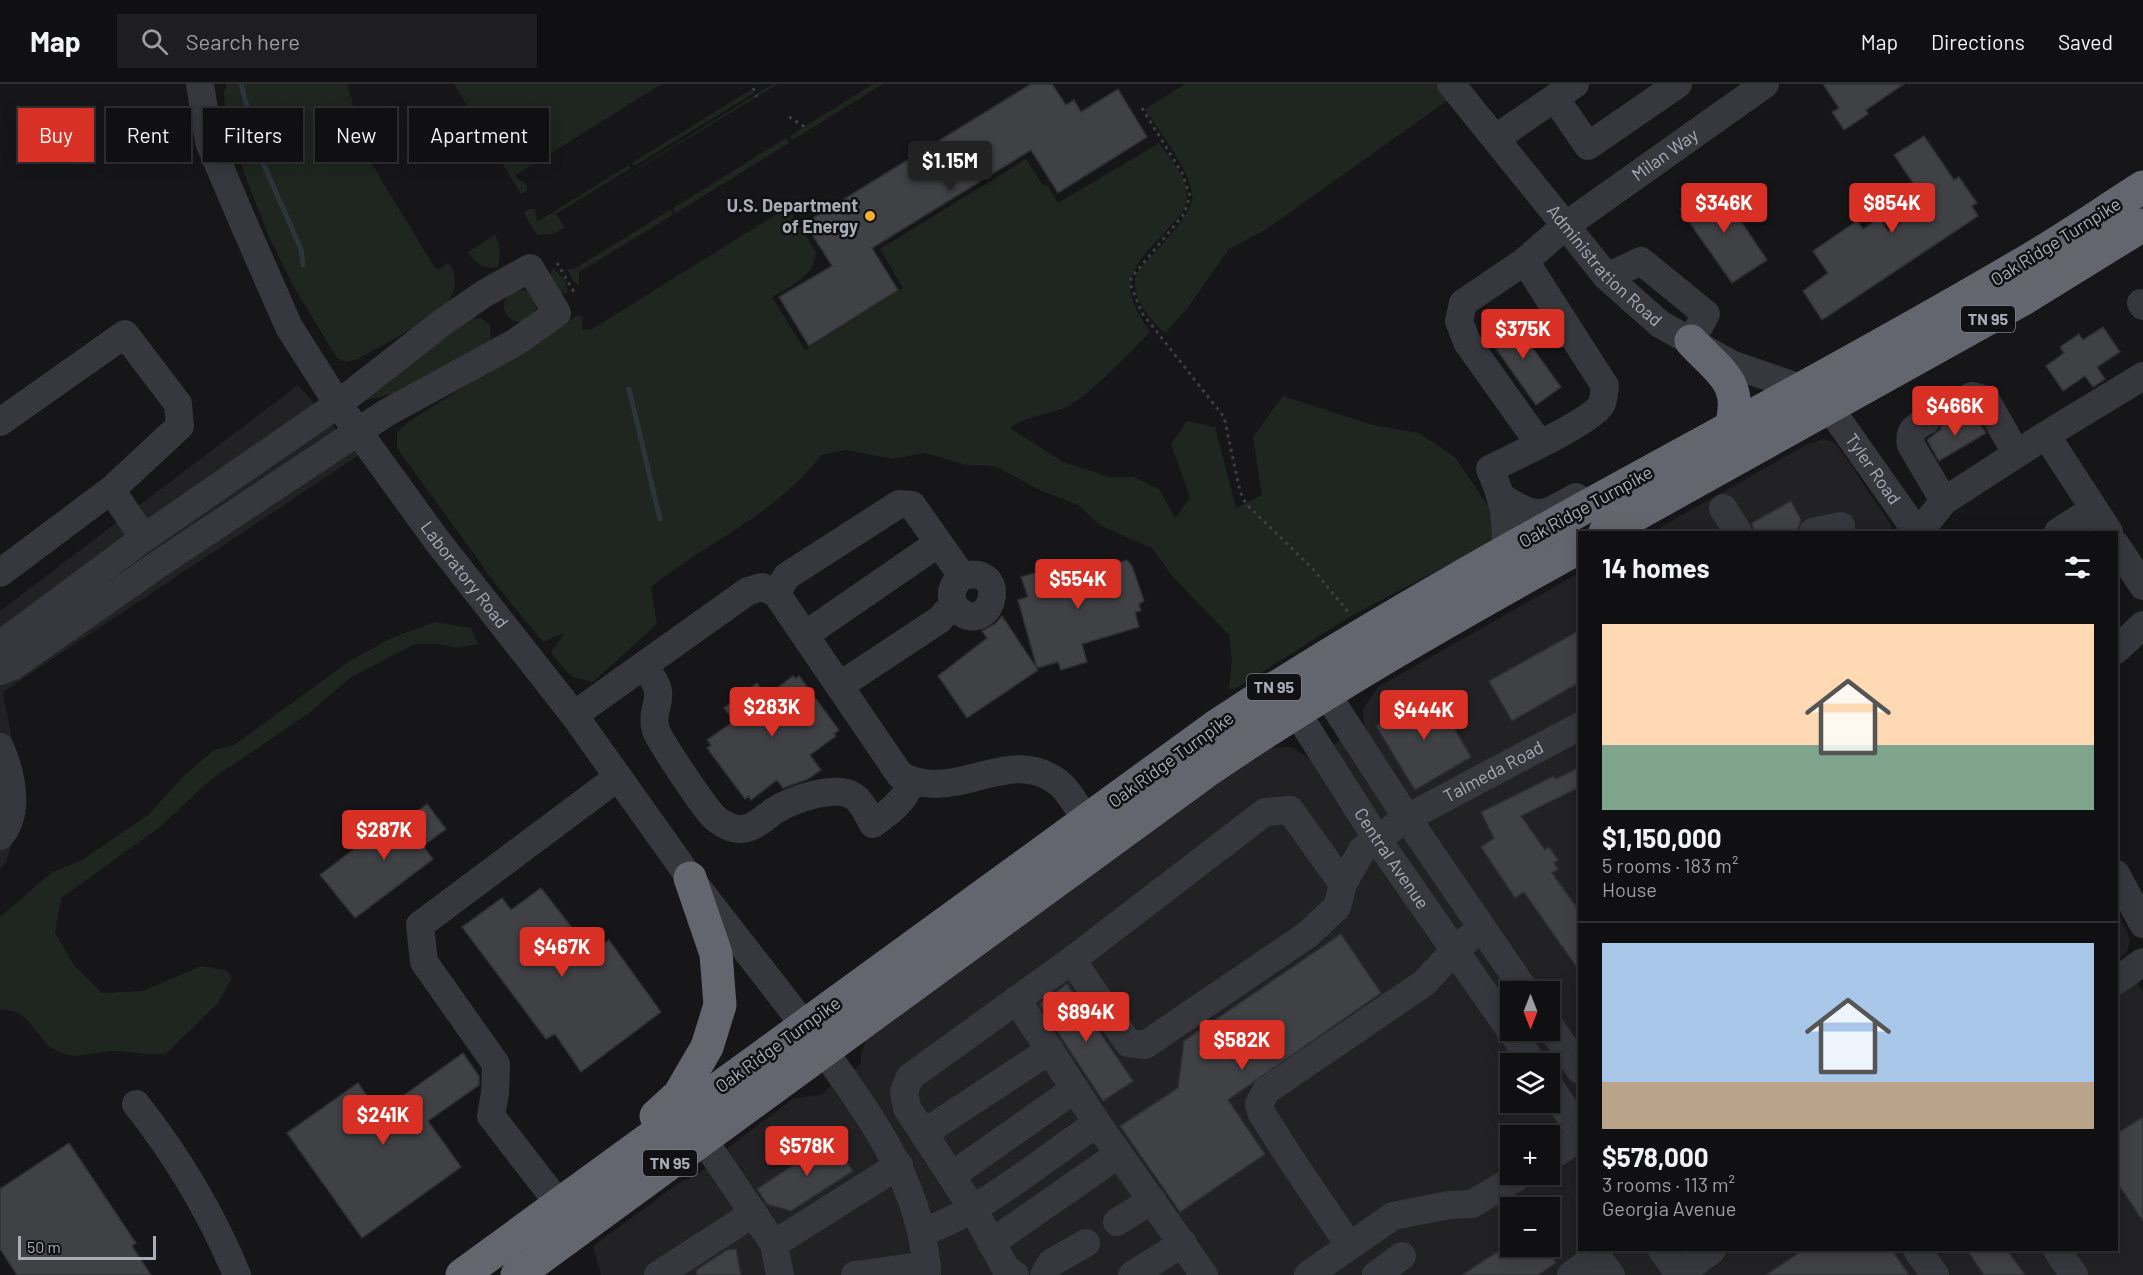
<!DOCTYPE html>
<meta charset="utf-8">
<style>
:root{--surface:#101012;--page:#1e1e20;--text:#f1f3f6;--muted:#9c9d9f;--line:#303032;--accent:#d93025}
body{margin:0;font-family:Barlow,sans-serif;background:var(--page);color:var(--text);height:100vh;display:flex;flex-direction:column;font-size:22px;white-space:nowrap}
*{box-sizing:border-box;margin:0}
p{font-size:20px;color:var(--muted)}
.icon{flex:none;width:33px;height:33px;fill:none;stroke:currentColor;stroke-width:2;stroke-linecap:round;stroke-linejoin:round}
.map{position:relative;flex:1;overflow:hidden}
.panel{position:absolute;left:1578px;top:447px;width:540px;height:720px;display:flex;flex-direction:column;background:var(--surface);border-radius:0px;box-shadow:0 3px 15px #0003,0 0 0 2px var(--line)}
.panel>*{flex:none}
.banner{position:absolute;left:18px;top:24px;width:570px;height:54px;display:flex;gap:12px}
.needle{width:39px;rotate:180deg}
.fabs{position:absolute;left:1500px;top:897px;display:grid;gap:12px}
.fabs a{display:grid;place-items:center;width:60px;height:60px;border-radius:0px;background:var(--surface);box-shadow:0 3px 15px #0003,0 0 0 2px var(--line);font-size:30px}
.scale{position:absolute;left:18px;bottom:15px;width:138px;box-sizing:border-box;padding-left:6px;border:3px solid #a8adb8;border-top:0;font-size:16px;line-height:21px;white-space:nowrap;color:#a8adb8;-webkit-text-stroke:4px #111113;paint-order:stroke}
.price{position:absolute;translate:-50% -51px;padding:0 14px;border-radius:6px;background:var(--accent);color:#fff;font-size:20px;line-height:39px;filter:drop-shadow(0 2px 3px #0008)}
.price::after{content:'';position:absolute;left:50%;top:36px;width:18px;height:14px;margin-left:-9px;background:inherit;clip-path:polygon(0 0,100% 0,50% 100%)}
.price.on{background:#222;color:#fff}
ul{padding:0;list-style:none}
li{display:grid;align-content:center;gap:12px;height:318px;padding:0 24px}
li+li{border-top:2px solid var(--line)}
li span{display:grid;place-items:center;height:186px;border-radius:0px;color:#555}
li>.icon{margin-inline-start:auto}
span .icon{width:108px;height:108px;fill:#fffc;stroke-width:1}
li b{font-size:26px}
h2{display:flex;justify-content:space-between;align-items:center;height:72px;padding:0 24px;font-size:26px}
.pill{padding:0 21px;border-radius:0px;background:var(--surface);box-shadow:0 3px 15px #0003,0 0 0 2px var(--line);font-size:21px;line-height:54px}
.pill.on{background:var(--accent);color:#fff}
header{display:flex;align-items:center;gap:36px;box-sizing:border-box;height:84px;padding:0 30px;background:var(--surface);border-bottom:2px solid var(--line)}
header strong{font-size:28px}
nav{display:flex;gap:33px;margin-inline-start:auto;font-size:21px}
.search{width:420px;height:54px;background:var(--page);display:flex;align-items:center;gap:15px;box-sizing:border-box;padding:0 21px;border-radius:0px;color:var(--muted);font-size:22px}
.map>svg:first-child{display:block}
.built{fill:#222225;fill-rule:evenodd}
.green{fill:#1e261f}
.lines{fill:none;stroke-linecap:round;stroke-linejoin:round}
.stream{stroke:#2c353c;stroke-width:5}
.building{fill:#404145;stroke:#303034;stroke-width:1.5}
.path{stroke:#3d3f44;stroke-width:3;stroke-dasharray:3 4.5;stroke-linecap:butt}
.minor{stroke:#37383d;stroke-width:28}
.highway{stroke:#63666e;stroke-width:33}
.poi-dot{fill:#f2b134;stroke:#111113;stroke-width:2}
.labels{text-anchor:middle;stroke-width:5;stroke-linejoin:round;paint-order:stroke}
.shield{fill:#111113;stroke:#7b7e86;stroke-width:1.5}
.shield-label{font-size:16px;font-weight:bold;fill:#a8adb8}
.street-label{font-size:18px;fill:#a8adb8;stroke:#111113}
.poi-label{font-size:18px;font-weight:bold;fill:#a8adb8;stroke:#111113;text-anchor:end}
</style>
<header>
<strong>Map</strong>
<div class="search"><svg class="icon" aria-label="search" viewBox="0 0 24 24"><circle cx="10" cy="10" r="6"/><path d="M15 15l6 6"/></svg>Search here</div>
<nav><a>Map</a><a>Directions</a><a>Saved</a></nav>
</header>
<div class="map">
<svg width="2143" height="1191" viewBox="0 0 2143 1191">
<rect width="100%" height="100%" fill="#161618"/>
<g class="built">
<path d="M298,301L359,371L3,608L24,719L6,778L0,785V527Z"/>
<path d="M1823,355L1833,358L1844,371L1891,441V448H1652L1806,361Z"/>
<path d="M1579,489L1580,1166H2116L2117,825L2130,856L2127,867L2119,876L2143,907V1191H601L593,1162L679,1099L697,1091L733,1060L794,1014L820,1011L861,980V970L867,954L1167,734L1270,664L1291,663L1312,676L1343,654L1364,643L1363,625L1378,603ZM1510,908H1550V946H1510ZM1510,980H1550V1018H1510ZM1510,1052H1550V1090H1510ZM1510,1124H1550V1162H1510Z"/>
</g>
<g class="green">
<path d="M227,0H347L355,26L344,33L345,36L435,184L439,185L448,179C459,190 456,210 445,221C428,238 380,262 358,275L346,278L337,274L295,205L269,153L245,91L225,24L224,9Z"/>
<path d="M454,0H662L514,92L527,101V106L521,110Z"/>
<path d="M773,0H778L578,121Z"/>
<path d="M873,0H883L793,56L790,52Z"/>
<path d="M1185,0H1436L1448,16L1267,145L1229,165L1186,226L1165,249C1150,236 1126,207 1138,187C1152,170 1188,137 1192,116C1196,94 1157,44 1145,25Z"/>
<path d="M752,5L754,9L634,82L632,79Z"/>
<path d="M786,54L789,59L676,129L673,124Z"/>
<path d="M1159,59C1169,73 1188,94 1187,112C1187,123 1180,132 1172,140C1134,184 1112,193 1150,248C1130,268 1091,311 1066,323C1047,332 1027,331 1010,344L1063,378L1110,393H1134L1159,405L1175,434L1190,414L1171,360L1187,337L1215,343L1236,424L1262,411L1253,353L1283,312L1373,341L1419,349L1455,373L1499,438L1496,452L1484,462L1351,532L1235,605H1229L1232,576L1229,551L1173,493L1152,464L1101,442L1078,421L1042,407L995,382L966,381L925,369L893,375L846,366L821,371C777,430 707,458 651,503L657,540L593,598L572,593L551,569L564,549L543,558L497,502L397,364V349L408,338L578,231L583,233L582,246L592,245L788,123L816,168C814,193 791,202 772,213L805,266L903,204L880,165L1026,75L1042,100L1048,102L1058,119Z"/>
<path d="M629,81L631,84L556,130L565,144L553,150L537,151L524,129L528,125H535L537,138Z"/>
<path d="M670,126L673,131L579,188V201L573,197L567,185H574Z"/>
<path d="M495,151C500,161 501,172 498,183C486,187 474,178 468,168Z"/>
<path d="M553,184L565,196L568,207L566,210L557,207L550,191Z"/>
<circle cx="520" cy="222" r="16"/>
<path d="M473,234L482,235L490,241L491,259L393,310L366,316L407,281Z"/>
<path d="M435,538L471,544L478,560L456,564L440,560H415L351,593L309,629L209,697L160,743L61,814L55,849L74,881L102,909L143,907L201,882L226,886L232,894L218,919L166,970C146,971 128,967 111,967C90,968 77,977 57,967C36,958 31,923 0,926V833L51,789L82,776L148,731L186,690L214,666L234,661L350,577L391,554Z"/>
</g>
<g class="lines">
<g class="stream">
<path d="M241,0L260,72L301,165L303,181"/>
<path d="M629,305L660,435"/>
</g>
</g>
<g class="building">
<path d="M1031,0H1052L1066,21L1074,16L1081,28L1118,5L1147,53L1058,109L1031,66L872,164L898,206L809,262L779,213L832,182L805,139Z"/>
<path d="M1823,0H1904L1866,26L1868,30L1844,46L1832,28L1839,24Z"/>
<path d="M1924,52L1954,96L1959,93L1977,119L1972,122L1978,132L1822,236L1803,207L1828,189L1813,167L1857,137L1863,145L1879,134L1888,147L1928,121L1894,71Z"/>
<path d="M1716,100L1767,176L1732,199L1680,125Z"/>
<path d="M1509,231L1561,303L1536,321L1484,248Z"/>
<path d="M2103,243L2120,268L2097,283L2105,295L2093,303L2085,292L2063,307L2046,282L2064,269L2060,263L2079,250L2083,256Z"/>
<path d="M1974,330L1986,349L1939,377L1927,356L1940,346L1942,340H1954Z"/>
<path d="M1791,417L1801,436L1797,447L1754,448L1752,439Z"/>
<path d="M1127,476L1132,482L1144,517L1139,520L1141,527L1135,528L1139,543L1082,560L1087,578L1061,586L1058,578L1037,584L1018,516L1028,513L1021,493L1067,479L1071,489L1097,481L1100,485Z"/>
<path d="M1002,532L1038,586L967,634L938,592L987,554L982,547L995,540Z"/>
<path d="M1580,546V598L1512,637L1489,597Z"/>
<path d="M793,592L796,595L799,592L839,646L834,650L836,652L810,671L821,686L808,695L783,704L777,696L751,716L749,712L745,715L707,664L711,661L707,656L734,637L724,624L757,599L766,612Z"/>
<path d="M1433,608L1471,673L1415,706L1376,642Z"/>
<path d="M1580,683V703L1521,732L1545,766L1549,763L1558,776L1554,779L1558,785L1552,789L1580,828V888L1524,808L1515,814L1481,763L1494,754L1481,728L1554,692L1556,695Z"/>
<path d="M427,720L446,745L423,762L433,775L355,834L320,791L400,730L405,737Z"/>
<path d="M541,804L591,868L609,856L661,928L581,988L555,950L546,955L462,843L502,814L511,826Z"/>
<path d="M1341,850L1381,909L1228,1016L1265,1070L1180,1128L1120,1042L1178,1004L1184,957Z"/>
<path d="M1067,900L1133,997L1103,1017L1039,920Z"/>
<path d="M463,969L479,992V1001L428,1037L461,1083L362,1154L287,1049L358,999L379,1029Z"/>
<path d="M2143,1033V1137L2116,1097V1050Z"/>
<path d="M823,1050L841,1055L838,1065L853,1087L791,1127L767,1120L757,1105L819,1064Z"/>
<path d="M69,1059L136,1159L132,1162L151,1191H17L0,1165V1105Z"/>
<path d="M1514,1162H1545L1556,1179L1538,1191H1462L1497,1168L1500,1172Z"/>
<path d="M736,1165L741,1191H697L696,1186L727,1166Z"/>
<path d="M1803,1166H1892L1909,1191H1766Z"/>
<path d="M1967,1166H2007L2025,1191H1984Z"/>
</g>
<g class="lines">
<g class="path">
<path d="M753,4L757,13"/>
<path d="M1142,24L1182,89L1190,112L1184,130L1131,194V202L1142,229L1224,333L1240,407L1246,420L1312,484L1349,529"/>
<path d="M789,33L805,43"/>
<path d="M557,179L574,208"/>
</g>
<g class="minor">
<path id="s1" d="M200,0L209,58L243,138L289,243L338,320L438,458L574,631L690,794L805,942"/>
<path id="s2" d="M1451,0L1607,193L1660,240L1731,280L1803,305"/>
<path d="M1555,14L1588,62L1678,0"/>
<path d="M1496,54L1575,0"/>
<path id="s3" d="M1525,177L1565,142L1765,0"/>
<path d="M1607,193L1641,177L1706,230L1691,257"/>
<path d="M2141,219L2143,222"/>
<path id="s4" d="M1829,323L1917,448"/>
<path d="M1947,325L1972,312L1986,316L2016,369"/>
<path d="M1926,337C1915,343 1908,347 1911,361L1944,417"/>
<path d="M0,338L125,250L178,320L180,342L111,406"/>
<path d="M1503,414C1538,436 1540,433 1576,413"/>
<path d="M1723,424L1738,448"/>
<path d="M1813,448L1841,442"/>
<path d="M1919,448L1944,417L2046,351"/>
<path d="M2058,448L2094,425"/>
<path d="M2109,448L2046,351L2143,292"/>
<path d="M2116,461L2143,502"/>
<path d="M1505,468C1508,436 1503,414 1490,385C1511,374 1591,338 1601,321C1604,316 1604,308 1605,302L1525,177L1463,219L1459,237L1467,258L1539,359"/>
<path d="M0,489L111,406L144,454"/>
<path d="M776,509L787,492L899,420L912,421L962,492C952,501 950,508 953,521L939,536L839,602"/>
<path d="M953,521C989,562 1015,479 962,492"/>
<path d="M805,551L937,460"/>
<path d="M0,561L144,454L338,320L443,238L485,209L530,184L557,229L516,258L386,329L160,479L13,582L0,587"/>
<path d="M2116,566L2143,541"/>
<path d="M642,583C675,613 646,622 657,649C664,663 703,722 714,733C718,737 728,743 733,744C750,749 761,736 774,727C791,716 837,699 855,713C863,719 868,732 873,740C891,727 903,718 912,698"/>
<path d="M1315,592L1407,734L1526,908"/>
<path id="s5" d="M1285,610L1377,755L1510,946"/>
<path d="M574,631L748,507L762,503L776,509L900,691C955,722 1009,659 1059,699C1070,708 1078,725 1087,736"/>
<path d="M0,663C11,689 21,729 0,752"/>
<path d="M2116,790L2143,840"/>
<path id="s6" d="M1072,876L1128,959L1145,961L1307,851L1337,823L1343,800L1362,766L1377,755L1407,734L1580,642"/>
<path d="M2116,897L2143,878"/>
<path d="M1017,916L1097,1039L1204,1191"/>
<path d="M1550,942L1580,986"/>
<path d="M1511,946L1533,980"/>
<path d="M824,967C873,1036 923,1103 927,1191"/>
<path d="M1550,1003L1580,1047"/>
<path d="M136,1020C178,1073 211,1128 237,1191"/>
<path d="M924,1049L1050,966"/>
<path d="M703,1055L774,1160L899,1081"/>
<path d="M1550,1073L1580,1053"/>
<path d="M951,1092L1075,1005"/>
<path d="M559,1120L491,1032L495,1009L496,980L424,878L420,841L618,693"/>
<path d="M1117,1138L1152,1116"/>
<path d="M922,1148C982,1128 1044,1075 1097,1039"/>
<path d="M991,1159L1119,1070"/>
<path d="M774,1160L780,1191"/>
<path d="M1349,1161L1290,1074L1262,1030L1259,1020L1266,1007L1424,899L1456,865L1482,844"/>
<path d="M1662,1166L1679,1190"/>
<path d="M1917,1166L1935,1191"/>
<path d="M2057,1166L2074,1191"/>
<path d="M658,1191L754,1129"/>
<path d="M855,1191L927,1181"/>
<path d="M1015,1191L1006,1185L973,1125L907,1024L904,1008L910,993L1072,876L1265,728L1290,726L1343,800"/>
<path d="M1044,1191L1051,1179L1086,1159"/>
<path d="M1132,1191L1183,1159"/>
<path d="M1308,1191L1393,1132L1449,1121L1472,1120L1522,1090"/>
<path d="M1376,1191L1402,1172"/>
<path d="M1571,1191L1597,1172L1611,1191"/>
<path d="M1678,1191L1712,1166"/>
</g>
<g class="highway">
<path d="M1691,257C1718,287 1744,298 1731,342"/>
<path d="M1605,448L2025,214L2143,141"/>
<path d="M656,1032L679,1011L707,963L720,921L716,870L690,794"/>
<path d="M462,1191L1216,642C1474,472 1754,338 2020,181C2062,157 2102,129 2143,103"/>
<path d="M517,1191L1207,687C1327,605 1453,533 1580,463"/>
</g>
</g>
<circle class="poi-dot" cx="870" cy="132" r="6"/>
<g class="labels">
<g class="shield">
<rect x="1961" y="222" width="54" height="26" rx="4.5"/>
<rect x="1247" y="590" width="54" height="26" rx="4.5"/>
<rect x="643" y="1066" width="54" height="26" rx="4.5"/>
</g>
<g class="shield-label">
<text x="1988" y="241">TN 95</text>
<text x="1274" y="609">TN 95</text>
<text x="670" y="1085">TN 95</text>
</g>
<g class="street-label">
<text dy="6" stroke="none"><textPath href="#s3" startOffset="176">Milan Way</textPath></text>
<text transform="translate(2056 158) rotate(-32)" y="6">Oak Ridge Turnpike</text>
<text dy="6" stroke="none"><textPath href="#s2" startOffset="238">Administration Road</textPath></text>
<text dy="6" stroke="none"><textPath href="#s4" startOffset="76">Tyler Road</textPath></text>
<text transform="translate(1586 423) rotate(-29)" y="6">Oak Ridge Turnpike</text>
<text dy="6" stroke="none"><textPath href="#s1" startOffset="564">Laboratory Road</textPath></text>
<text transform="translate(1171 676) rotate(-36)" y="6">Oak Ridge Turnpike</text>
<text dy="6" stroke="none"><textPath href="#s6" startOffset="570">Talmeda Road</textPath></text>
<text dy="6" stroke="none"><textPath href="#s5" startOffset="196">Central Avenue</textPath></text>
<text transform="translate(778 961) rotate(-36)" y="6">Oak Ridge Turnpike</text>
</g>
<g class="poi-label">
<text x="858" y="128">U.S. Department<tspan x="858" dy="21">of Energy</tspan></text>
</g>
</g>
</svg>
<div class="fabs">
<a><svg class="needle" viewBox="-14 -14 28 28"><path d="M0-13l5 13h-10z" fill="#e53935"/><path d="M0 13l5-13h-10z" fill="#9c9d9f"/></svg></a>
<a><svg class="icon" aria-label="layers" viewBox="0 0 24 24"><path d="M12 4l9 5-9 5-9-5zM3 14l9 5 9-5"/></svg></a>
<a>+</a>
<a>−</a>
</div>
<div class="scale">50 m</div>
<b class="price on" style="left:950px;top:108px">$1.15M</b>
<b class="price" style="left:1724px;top:150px">$346K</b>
<b class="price" style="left:1892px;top:150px">$854K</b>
<b class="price" style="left:1523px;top:276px">$375K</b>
<b class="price" style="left:1955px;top:353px">$466K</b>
<b class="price" style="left:1078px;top:526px">$554K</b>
<b class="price" style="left:772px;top:654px">$283K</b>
<b class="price" style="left:1424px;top:657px">$444K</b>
<b class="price" style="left:384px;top:777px">$287K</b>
<b class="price" style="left:562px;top:894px">$467K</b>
<b class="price" style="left:1086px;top:959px">$894K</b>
<b class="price" style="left:1242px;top:987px">$582K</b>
<b class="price" style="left:383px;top:1062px">$241K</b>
<b class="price" style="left:807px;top:1093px">$578K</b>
<div class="banner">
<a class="pill on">Buy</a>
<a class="pill">Rent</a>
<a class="pill">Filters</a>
<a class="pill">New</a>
<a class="pill">Apartment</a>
</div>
<section class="panel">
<h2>14 homes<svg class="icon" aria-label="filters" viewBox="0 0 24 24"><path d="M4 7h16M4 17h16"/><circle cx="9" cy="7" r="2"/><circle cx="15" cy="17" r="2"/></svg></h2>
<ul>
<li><span style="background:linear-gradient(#ffd9b3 65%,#7fa58c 0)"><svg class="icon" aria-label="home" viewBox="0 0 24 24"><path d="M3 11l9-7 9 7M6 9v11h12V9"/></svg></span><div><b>$1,150,000</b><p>5 rooms · 183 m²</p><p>House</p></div></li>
<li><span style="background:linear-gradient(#a9c7e8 75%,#b9a48a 0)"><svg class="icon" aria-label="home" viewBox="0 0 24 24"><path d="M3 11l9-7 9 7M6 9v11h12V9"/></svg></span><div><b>$578,000</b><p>3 rooms · 113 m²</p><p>Georgia Avenue</p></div></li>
</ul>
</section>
</div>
